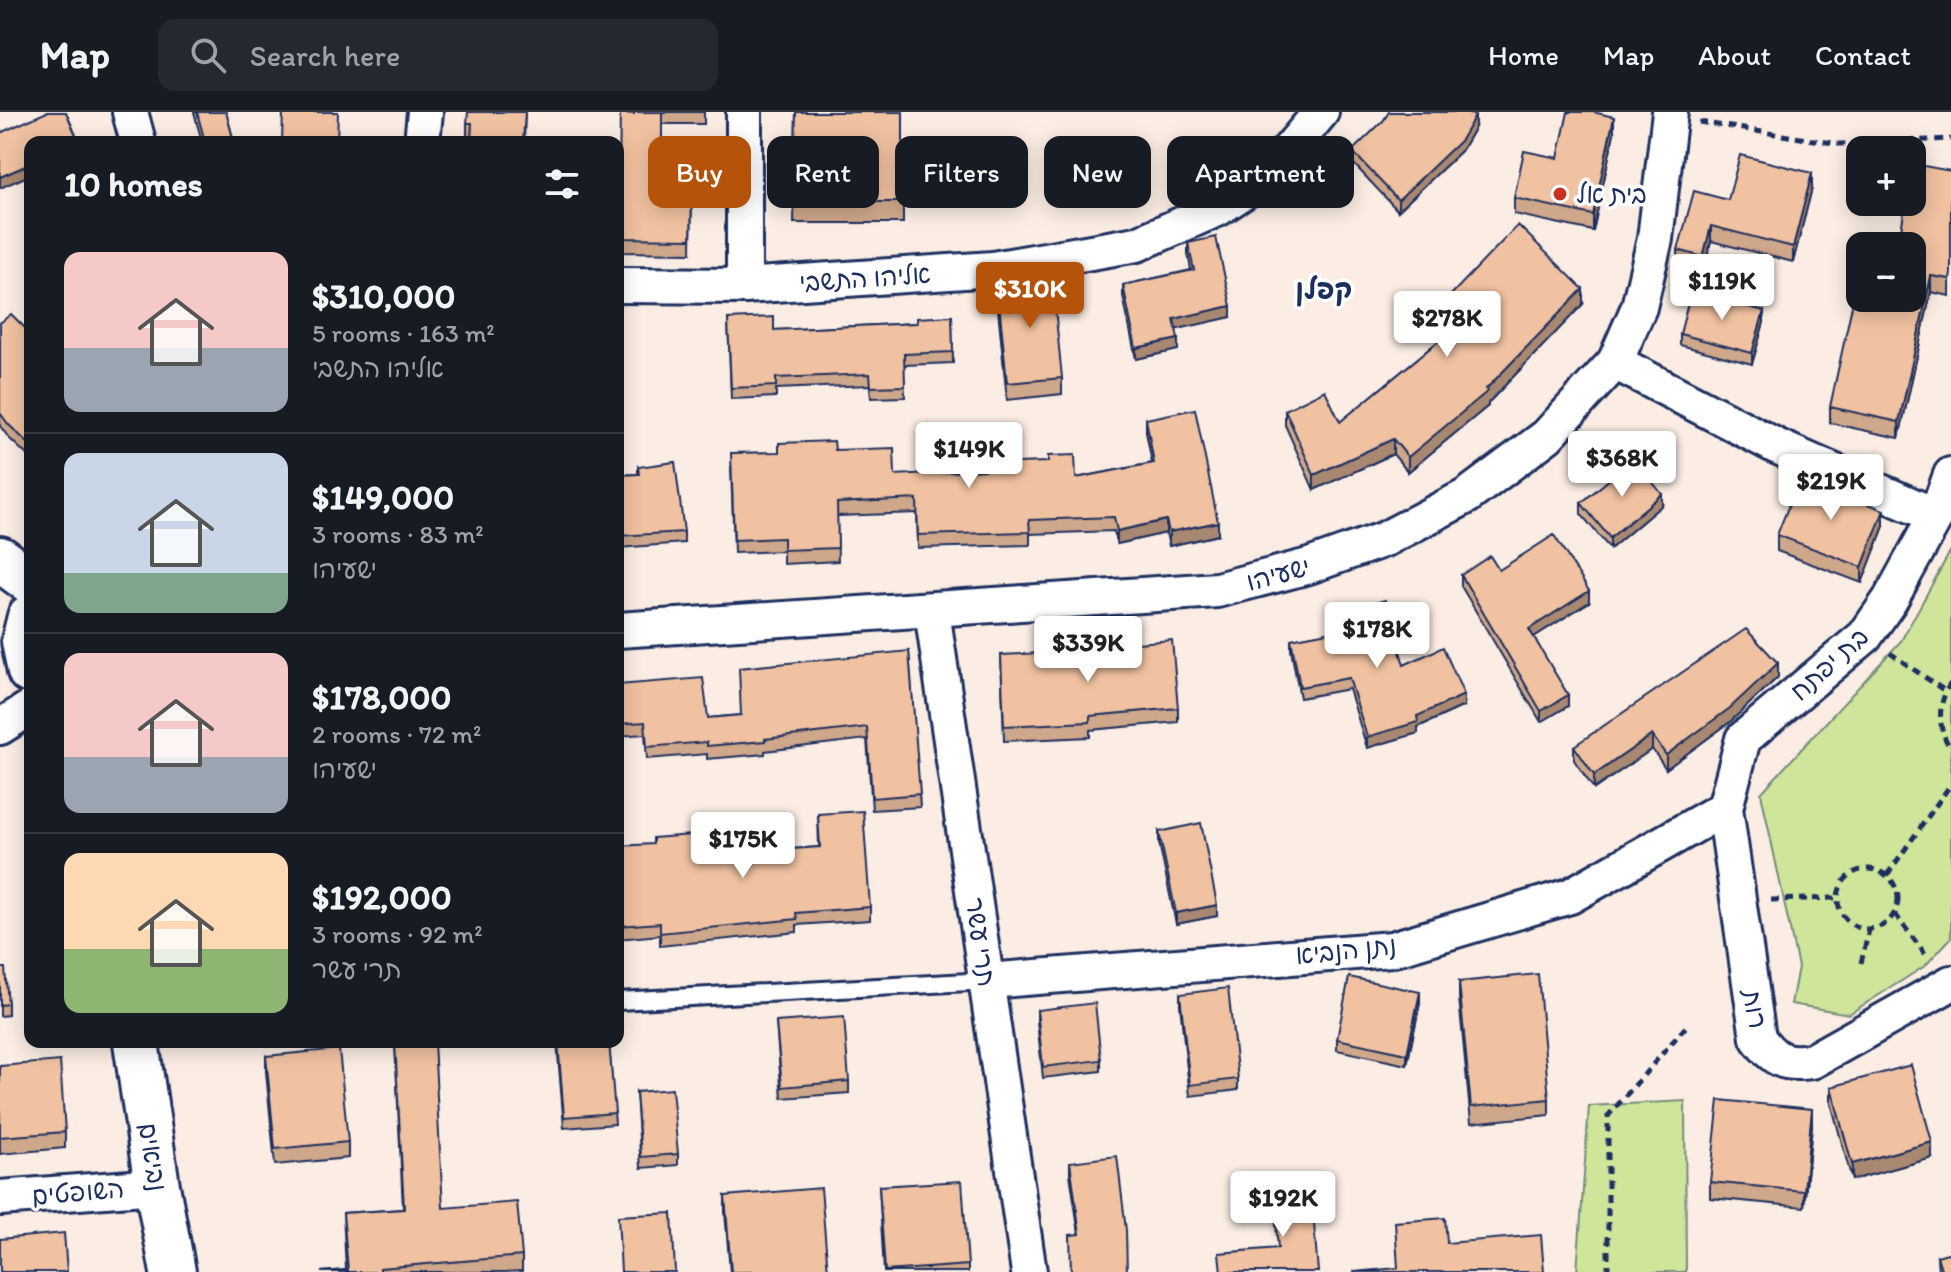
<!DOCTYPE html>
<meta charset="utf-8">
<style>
:root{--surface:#171b24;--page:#242831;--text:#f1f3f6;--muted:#9ea1a6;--line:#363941;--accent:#b45309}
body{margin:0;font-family:Itim,"Playpen Sans Hebrew",sans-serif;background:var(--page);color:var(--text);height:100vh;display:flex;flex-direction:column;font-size:30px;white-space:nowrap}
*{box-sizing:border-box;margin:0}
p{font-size:26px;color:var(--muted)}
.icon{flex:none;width:44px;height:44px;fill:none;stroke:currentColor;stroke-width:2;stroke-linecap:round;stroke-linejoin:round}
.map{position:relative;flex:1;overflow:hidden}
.panel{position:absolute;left:24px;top:24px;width:600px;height:912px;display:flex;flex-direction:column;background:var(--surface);border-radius:16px;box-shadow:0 4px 20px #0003}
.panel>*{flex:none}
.top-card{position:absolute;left:648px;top:24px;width:760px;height:72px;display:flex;gap:16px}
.controls{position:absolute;left:1846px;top:24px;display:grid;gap:16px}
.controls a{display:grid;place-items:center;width:80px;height:80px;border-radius:16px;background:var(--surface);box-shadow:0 4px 20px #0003;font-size:40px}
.price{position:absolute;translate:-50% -68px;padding:0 18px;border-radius:8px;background:#fff;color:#222;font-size:26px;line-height:52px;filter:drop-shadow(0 2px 4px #0008)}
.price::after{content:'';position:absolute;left:50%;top:48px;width:24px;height:18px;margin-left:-12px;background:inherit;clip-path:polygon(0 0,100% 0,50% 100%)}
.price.on{background:var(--accent);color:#fff}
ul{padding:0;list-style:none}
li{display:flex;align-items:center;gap:24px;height:200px;padding:0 40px}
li+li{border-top:2px solid var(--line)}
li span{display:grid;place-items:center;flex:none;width:224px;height:160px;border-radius:16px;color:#555}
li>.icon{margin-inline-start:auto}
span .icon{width:96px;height:96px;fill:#fffc;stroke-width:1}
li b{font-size:34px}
h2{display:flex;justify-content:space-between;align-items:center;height:96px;padding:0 40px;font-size:34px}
.chip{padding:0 28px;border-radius:16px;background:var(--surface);box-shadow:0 4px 20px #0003;font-size:28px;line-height:72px}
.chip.on{background:var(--accent);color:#fff}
header{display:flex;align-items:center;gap:48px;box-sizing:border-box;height:112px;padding:0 40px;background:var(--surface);border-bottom:2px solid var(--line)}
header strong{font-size:38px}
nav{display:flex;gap:44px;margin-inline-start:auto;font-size:28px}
.search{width:560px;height:72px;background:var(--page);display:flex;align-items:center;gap:20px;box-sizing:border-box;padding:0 28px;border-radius:16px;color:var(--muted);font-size:30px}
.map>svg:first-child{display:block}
.green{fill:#cee59a;stroke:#748a7c;stroke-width:2}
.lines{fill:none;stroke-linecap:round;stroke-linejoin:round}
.lane-casing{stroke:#1b2f5e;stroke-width:22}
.street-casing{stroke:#1b2f5e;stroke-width:40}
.secondary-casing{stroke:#1b2f5e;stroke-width:50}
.path{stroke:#1b2f5e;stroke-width:5;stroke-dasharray:8 6;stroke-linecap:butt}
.lane{stroke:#fff;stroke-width:16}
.street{stroke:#fff;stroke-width:34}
.secondary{stroke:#fff;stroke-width:44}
.wall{fill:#cfa78a;stroke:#1b2f5e;stroke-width:2}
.shaded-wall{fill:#a98871;stroke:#1b2f5e;stroke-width:2}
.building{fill:#f1c2a1;stroke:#1b2f5e;stroke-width:2}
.poi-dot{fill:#c8321e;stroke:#fff;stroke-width:3}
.labels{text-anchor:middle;stroke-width:7;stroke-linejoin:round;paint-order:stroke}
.poi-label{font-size:26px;fill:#1b2f5e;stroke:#fff;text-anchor:start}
.street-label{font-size:26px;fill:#1b2f5e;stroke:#fff}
.neighbourhood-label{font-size:28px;font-weight:bold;fill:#1b2f5e;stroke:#fff}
</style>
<header>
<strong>Map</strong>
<div class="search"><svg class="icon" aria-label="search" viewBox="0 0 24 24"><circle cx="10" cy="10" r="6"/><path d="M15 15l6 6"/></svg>Search here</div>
<nav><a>Home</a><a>Map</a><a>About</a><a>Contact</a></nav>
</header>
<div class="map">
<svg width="1951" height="1160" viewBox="0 0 1951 1160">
<rect width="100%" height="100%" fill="#fbede3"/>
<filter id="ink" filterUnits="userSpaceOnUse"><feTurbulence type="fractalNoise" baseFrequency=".0125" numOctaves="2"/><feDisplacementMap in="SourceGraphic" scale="16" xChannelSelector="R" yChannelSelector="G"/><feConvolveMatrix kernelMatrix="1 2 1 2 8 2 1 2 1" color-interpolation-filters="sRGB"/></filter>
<g filter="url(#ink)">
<g class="green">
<path d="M1951,438V826L1925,854L1849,902L1791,892L1798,855L1761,681L1901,529Z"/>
<path d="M1685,989L1686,1160H1577L1589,994Z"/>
</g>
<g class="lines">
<g class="lane-casing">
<path id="lane" d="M618,889L987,869"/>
</g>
<g class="street-casing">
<g id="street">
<path d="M130,0L138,30"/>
<path d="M744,0V174"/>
<path d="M422,30L425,0"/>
<path d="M618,173L744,174L993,157L1137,132L1217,97L1267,64L1321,0"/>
<path d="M1615,250L1776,334L1936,404"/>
<path d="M1951,363L1936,404L1890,488L1865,524L1743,627L1725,696L1758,926C1774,948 1784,953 1812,949L1951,871"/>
<path d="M932,499L1029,1160"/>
<path d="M618,518L1217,478L1309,454L1385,427L1467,384L1547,324L1615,250L1639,195L1655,127L1670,0"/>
<path d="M0,615L30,596"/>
<path d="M987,869L1392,837L1570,784L1725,696"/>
<path d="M0,1086L157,1074"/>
</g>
</g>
<g class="secondary-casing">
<g id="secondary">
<path d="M0,447L30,469"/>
<path d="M30,505L24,529L30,559"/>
<path d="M136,930L157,1074L173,1160"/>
</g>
</g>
<g class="path">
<path d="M1699,10L1839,32L1951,27"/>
<path d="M1890,541L1945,579"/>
<path d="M1951,571C1937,591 1937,617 1951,637"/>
<circle cx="1868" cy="787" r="30"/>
<path d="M1887,763L1951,672"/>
<path d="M1771,788L1838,786"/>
<path d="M1895,802L1928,846"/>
<path d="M1861,851L1869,818"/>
<path d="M1608,1160V1004L1689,911"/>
</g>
<use href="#lane" class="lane"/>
<use href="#street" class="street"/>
<use href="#secondary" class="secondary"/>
</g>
<g class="wall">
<path d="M194,0H226L234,30H202Z"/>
<path d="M525,0L524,30H471V27H467V11Z"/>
<path d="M634,0H704V12H662V80H692L691,141L618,140V79Z"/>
<path d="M796,0H903V111H794Z"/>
<path d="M1475,15L1461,39L1398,99L1352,50V39Z"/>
<path d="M1614,21L1593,119L1514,102V86L1558,46Z"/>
<path d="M1951,59L1950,184L1931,180L1899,326L1830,311V295L1887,197Z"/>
<path d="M1812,76L1793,150L1711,129L1703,160L1678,153V138L1728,88Z"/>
<path d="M1188,131L1231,205L1176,217L1178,238L1136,247L1123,184V173L1191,158L1188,142Z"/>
<path d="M997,170L1062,266V282L1007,288L997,187Z"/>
<path d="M1448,186L1583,192L1488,291V294L1408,360L1393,342L1314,378L1285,313V298L1340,310L1459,212L1448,201Z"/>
<path d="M952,204L953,251L904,253L905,285L871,286L870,273L776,277V285L731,287L728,207L774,218L917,211Z"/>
<path d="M1764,210L1752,252L1680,233V222Z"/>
<path d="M0,211L30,221V346L9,326L0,314Z"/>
<path d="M1146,307L1218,423L1169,434L1166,421L1117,432L1114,419L1030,422V433L918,436L917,401L837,404L838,449L783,452V439L734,441L731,355L835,338L895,363L1076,366L1152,351L1146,320Z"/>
<path d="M638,355L684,420V431L618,436V363L638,362Z"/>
<path d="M1581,391L1662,393L1610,437L1581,402Z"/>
<path d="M1884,414L1862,471L1777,439V423Z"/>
<path d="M1499,458L1589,490L1534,525L1568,594L1541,610L1461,474V463Z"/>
<path d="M1349,499L1404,553L1464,594L1418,615V621L1367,636L1349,577L1300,586L1291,538V527L1351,516L1349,510Z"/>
<path d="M909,539L920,695L872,698L867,627L765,639V642L707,647V642L647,647L645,622L618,624V566V573L708,606L741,603Z"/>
<path d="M1001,543L1178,596V610L1090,618V625L1004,629Z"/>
<path d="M1778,565L1730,610L1666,657L1652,637L1594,677L1574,648V634Z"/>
<path d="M818,702L870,795V808L797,813V820L660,834V823L618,827V734L707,743L819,735Z"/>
<path d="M1159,720L1217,804L1176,812L1159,731Z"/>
<path d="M0,856L8,892V903L0,904Z"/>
<path d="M1459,870L1549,987V1003L1471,1011L1459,886Z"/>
<path d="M1180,882L1238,967V978L1190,984L1180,893Z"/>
<path d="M1420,891L1407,953L1337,938V927Z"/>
<path d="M1037,898L1101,948V959L1043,966L1037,909Z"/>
<path d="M776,910L849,969V981L782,986Z"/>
<path d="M395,930L443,1096L522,1144V1159L506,1160H321L346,1158L343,1101L403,1097Z"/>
<path d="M557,930H609L615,1012L564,1016Z"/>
<path d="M266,944L348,1030V1046L275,1053L266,960Z"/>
<path d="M0,954L65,1020V1036L0,1042Z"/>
<path d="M1831,975L1932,1046L1852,1068L1831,991Z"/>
<path d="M636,980L678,1042V1053L641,1056Z"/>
<path d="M1812,1013L1804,1095L1710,1086V1070Z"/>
<path d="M1070,1050L1127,1160L1079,1122L1070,1062Z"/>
<path d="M879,1074L968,1153V1160H884Z"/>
<path d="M725,1084L828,1160H730L725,1100Z"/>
<path d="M1937,1144L1951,1160H1938Z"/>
</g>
<g class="shaded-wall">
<path d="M1475,4V15L1461,39L1398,99V88Z"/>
<path d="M1614,5V21L1593,119V103Z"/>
<path d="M30,52V63L0,76V65Z"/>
<path d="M1812,61V76L1793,150V135Z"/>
<path d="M1711,114V129L1703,160V145Z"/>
<path d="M1931,164V180L1899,326V310Z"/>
<path d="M1583,177V192L1488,291V294L1408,360V345L1486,277Z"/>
<path d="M1231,194V205L1174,218V207Z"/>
<path d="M1764,199V210L1752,252V241Z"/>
<path d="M1178,227V238L1136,247V236Z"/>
<path d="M1393,327V342L1314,378V363Z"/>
<path d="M1662,382V393L1610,437V426Z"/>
<path d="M1884,398V414L1862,471V455Z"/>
<path d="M1166,408V421L1117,432V419Z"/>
<path d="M1218,410V423L1169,434V420Z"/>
<path d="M1589,479V490L1529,528V517Z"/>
<path d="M1778,551V565L1730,610L1666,657V643Z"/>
<path d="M1464,583V594L1418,615V621L1367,636V625Z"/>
<path d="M1568,583V594L1541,610V599Z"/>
<path d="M1652,623V637L1594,677V663Z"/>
<path d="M1217,793V804L1176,812V801Z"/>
<path d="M1420,880V891L1407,953V942Z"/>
<path d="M1812,997V1013L1804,1095V1079Z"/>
<path d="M1932,1030V1046L1852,1068V1052Z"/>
</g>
<g class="building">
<path d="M47,0H66L79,30H30V52L0,65V21Z"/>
<path d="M197,0H226L234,30H205Z"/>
<path d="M283,0H338L337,30H282Z"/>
<path d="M468,0H525L523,30H471L472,11H467Z"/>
<path d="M634,0H662V80H692L691,127L618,126L620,1L634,2Z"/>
<path d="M796,0H903V90H794Z"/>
<path d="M1389,0H1467L1475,4L1461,28L1398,88L1352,39L1383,9Z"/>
<path d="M1568,0H1593L1614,5L1593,103L1514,86L1524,39L1558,46Z"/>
<path d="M1740,43L1812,61L1793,135L1711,114L1703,145L1678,138L1694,79L1728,88Z"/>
<path d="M1913,52L1951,59V161L1950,167L1931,164L1899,310L1830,295L1853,189L1887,197L1889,186H1912V134H1898L1906,90H1912Z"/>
<path d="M1518,113L1583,177L1486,277L1488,279L1408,345L1393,327L1314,363L1285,298L1325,278L1340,310L1468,205L1448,186Z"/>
<path d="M1216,125L1231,194L1174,207L1178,227L1136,236L1123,173L1194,158L1188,131Z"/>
<path d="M1052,165L1062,266L1007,271L997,170Z"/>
<path d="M1691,179L1764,199L1752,241L1680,222Z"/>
<path d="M11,202L30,221V333L9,313L0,301V211Z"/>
<path d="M952,204L953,240L904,242L905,274L871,275L870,262L776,266V274L731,276L728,207L774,205V218L917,211V206Z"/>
<path d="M1195,297L1218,410L1169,420L1166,408L1117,419L1114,405L1029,408L1030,420L918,423L917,387L837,391L838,436L783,438V426L734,428L731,341L779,340V331L834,329L835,338L894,336L895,363L984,358V352L1048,350V344L1075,343L1076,366L1154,351L1146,307Z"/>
<path d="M1634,347L1662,382L1610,426L1581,391Z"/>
<path d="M675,350L684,420L618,424V363L639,362L638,355Z"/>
<path d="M1800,365L1884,398L1862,455L1777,423Z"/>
<path d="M1554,423L1589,479L1529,517L1568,583L1541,599L1461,463L1490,444L1499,458Z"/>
<path d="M1385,488L1404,553L1443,535L1464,583L1417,604L1418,610L1367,625L1349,566L1300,575L1291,527L1354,515L1349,499Z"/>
<path d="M1746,517L1778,551L1730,596L1666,643L1652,623L1594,663L1574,634Z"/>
<path d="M1172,528L1178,596L1090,604V610L1004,614L1001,543L1127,537L1126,532Z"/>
<path d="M909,539L920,682L872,686L867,615L765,627V629L707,634V630L647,635L645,610L618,612V566V573L703,566L708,606L741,603L739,556Z"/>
<path d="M863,699L870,795L796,801L797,807L660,821V811L618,814V734L653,732V726L705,722L707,743L820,735L818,702Z"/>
<path d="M1201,711L1217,793L1176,801L1159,720Z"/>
<path d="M0,856H5L8,892L0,893Z"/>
<path d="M1538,862L1549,987L1471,995L1459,870Z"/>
<path d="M1349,865L1420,880L1407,942L1337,927Z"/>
<path d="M1228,876L1238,967L1190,973L1180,882Z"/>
<path d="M1095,891L1101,948L1043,955L1037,898Z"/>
<path d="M844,905L849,969L782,975L776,910Z"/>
<path d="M395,930H434L443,1096L517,1090L522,1144L380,1156V1160H321L348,1158L343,1101L404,1097Z"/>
<path d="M558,930H609L615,1001L564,1005Z"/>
<path d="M339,937L348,1030L275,1037L266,944Z"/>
<path d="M60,949L65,1020L0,1025V954Z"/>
<path d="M1911,953L1932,1030L1852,1052L1831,975Z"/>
<path d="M672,977L678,1042L641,1045L636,980Z"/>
<path d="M1719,988L1812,997L1804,1079L1710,1070Z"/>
<path d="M1117,1044L1126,1118L1127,1160H1071L1070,1123L1080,1122L1070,1050Z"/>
<path d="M962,1069L968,1153L885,1159L879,1074Z"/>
<path d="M1311,1075L1318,1160H1221L1219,1141L1278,1136L1273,1078Z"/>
<path d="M821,1076L828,1160H731L725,1084Z"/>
<path d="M672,1101L675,1160H621L618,1104Z"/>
<path d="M1445,1106L1447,1131L1541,1123L1544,1160H1353L1398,1156L1395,1110Z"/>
<path d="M64,1121L67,1160H0V1127Z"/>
<path d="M1951,1140V1160H1942L1937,1144Z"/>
</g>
</g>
<circle class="poi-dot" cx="1560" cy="82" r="8"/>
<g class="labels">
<g class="poi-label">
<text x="1576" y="91">בית אל</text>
</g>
<g class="street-label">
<text transform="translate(865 166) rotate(-4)" y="9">אליהו התשבי</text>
<text transform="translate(1278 462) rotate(-15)" y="9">ישעיהו</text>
<text transform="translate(1829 552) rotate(-42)" y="9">בת יפתח</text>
<text transform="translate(981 830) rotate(82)" y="9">תרי עשר</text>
<text transform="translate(1346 838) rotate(-6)" y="9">נתן הנביא</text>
<text transform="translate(1755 897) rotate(79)" y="9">רות</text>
<text transform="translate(153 1045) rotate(81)" y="9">נביאים</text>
<text transform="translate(78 1080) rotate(-5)" y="9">השופטים</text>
</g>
<g class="neighbourhood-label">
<text x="1324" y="187">קפלן</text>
</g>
</g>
</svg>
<div class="controls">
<a>+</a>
<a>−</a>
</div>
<b class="price" style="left:1722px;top:210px">$119K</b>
<b class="price on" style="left:1030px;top:218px">$310K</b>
<b class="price" style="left:1447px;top:247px">$278K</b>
<b class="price" style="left:969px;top:378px">$149K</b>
<b class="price" style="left:1622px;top:387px">$368K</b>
<b class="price" style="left:1831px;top:410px">$219K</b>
<b class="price" style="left:1377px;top:558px">$178K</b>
<b class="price" style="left:1088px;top:572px">$339K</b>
<b class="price" style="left:743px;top:768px">$175K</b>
<b class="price" style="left:1283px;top:1127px">$192K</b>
<div class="top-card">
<a class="chip on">Buy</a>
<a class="chip">Rent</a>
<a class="chip">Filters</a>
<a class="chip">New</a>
<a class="chip">Apartment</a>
</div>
<section class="panel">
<h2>10 homes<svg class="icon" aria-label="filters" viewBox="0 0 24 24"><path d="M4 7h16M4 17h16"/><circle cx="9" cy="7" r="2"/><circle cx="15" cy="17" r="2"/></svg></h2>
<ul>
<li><span style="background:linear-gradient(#f6c9c9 60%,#9aa5b1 0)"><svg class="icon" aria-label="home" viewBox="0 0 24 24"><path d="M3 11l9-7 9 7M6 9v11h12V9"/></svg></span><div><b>$310,000</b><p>5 rooms · 163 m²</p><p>אליהו התשבי</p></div></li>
<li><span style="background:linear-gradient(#c9d6e8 75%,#7fa58c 0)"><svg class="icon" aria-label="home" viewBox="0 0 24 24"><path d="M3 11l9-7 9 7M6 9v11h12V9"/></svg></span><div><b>$149,000</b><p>3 rooms · 83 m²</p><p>ישעיהו</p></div></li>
<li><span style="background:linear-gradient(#f6c9c9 65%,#9aa5b1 0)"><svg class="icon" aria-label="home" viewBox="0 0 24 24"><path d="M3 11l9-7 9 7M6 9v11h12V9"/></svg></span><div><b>$178,000</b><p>2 rooms · 72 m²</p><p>ישעיהו</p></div></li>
<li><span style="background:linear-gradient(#ffd9b3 60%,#8fb573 0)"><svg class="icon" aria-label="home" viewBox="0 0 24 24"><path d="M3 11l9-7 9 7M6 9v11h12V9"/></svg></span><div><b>$192,000</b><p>3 rooms · 92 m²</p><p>תרי עשר</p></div></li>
</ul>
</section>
</div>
